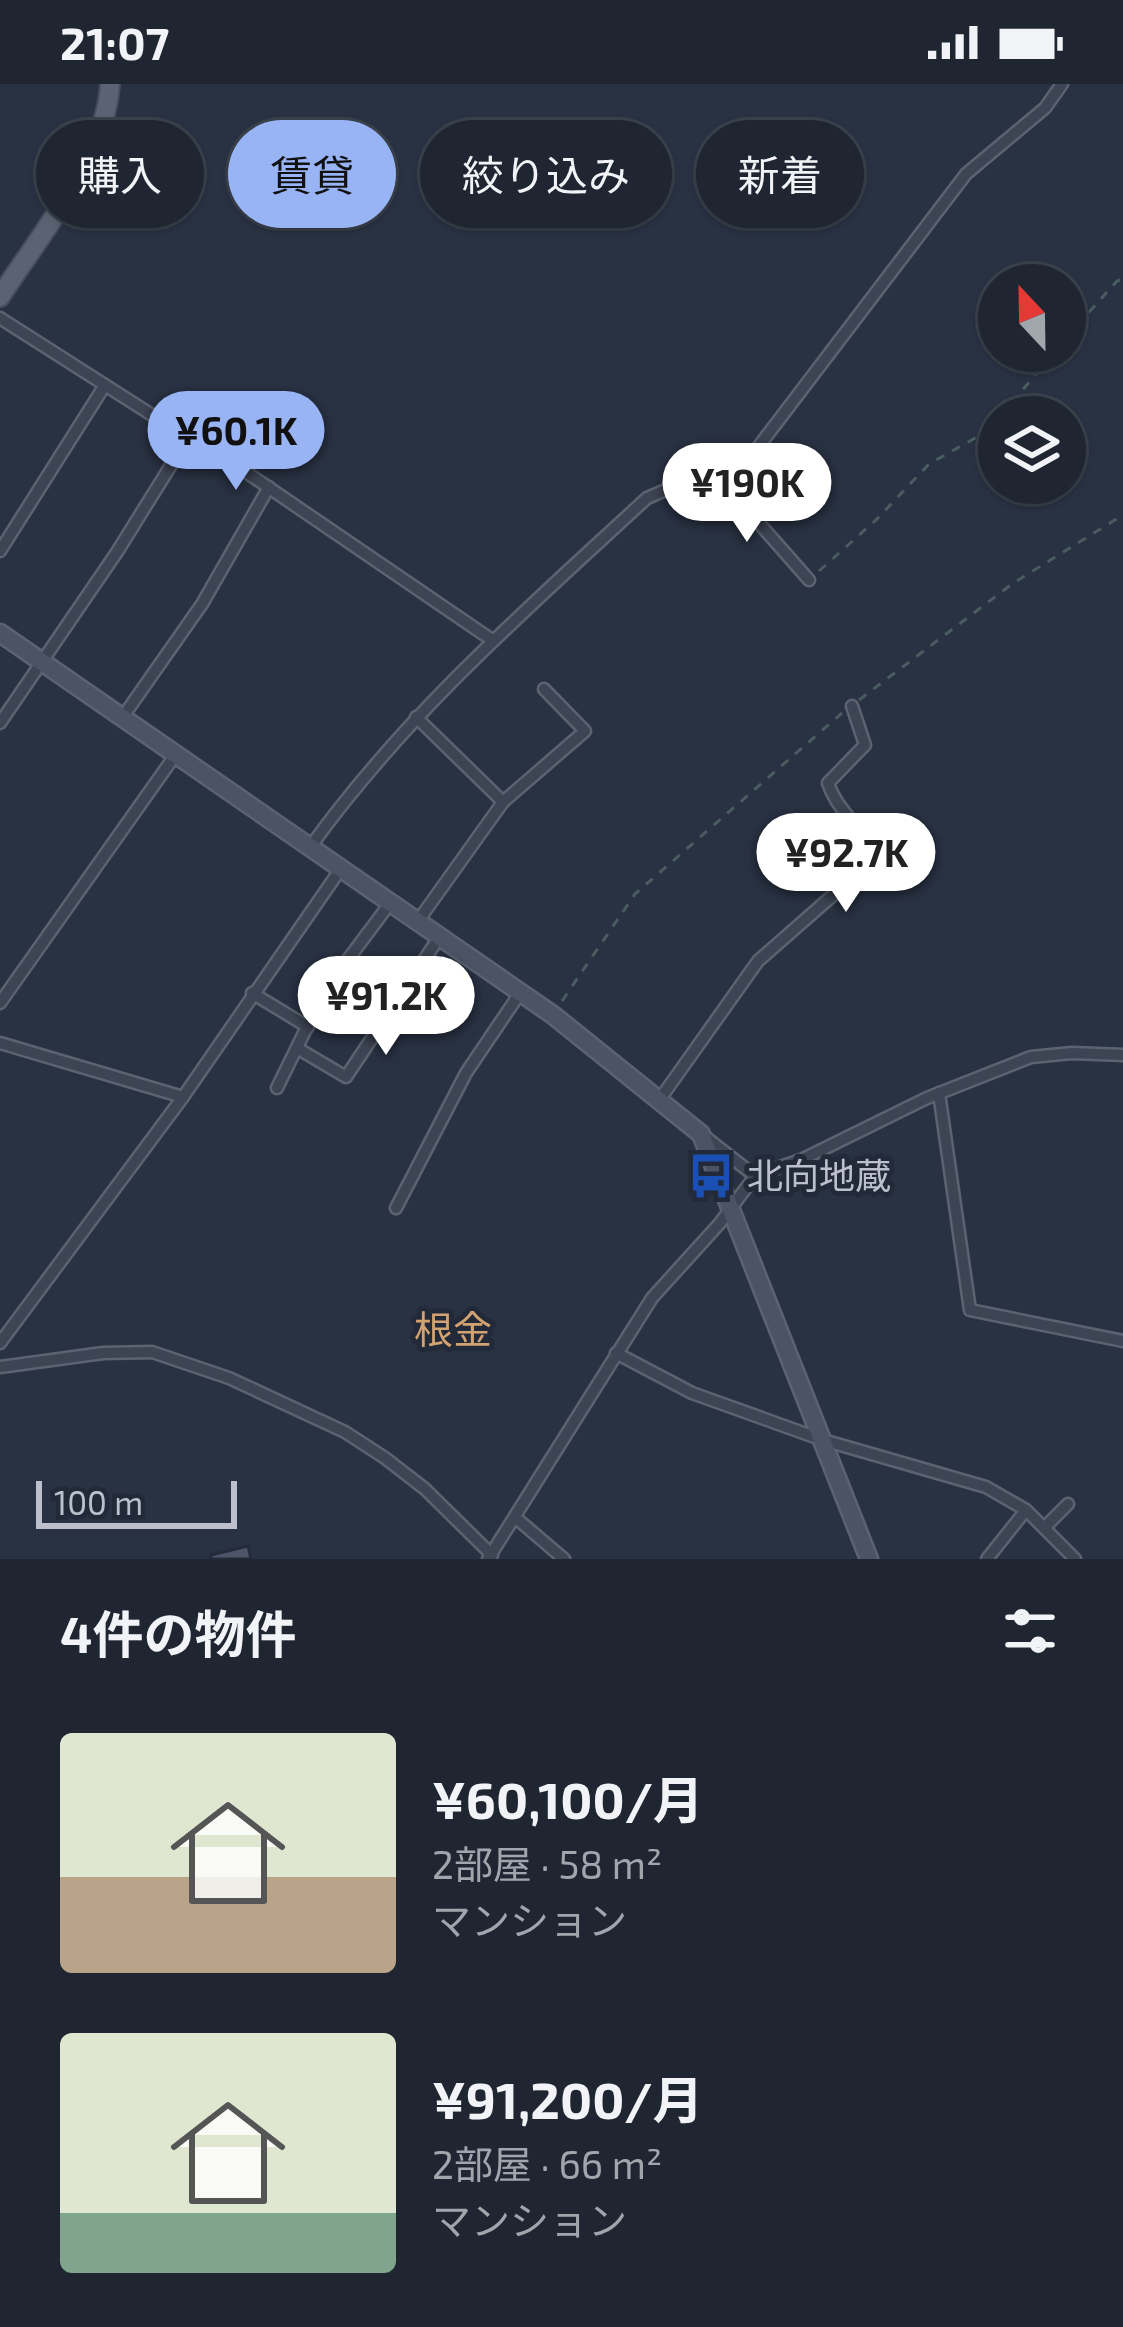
<!DOCTYPE html>
<html lang="ja">
<meta charset="utf-8">
<style>
:root{--surface:#1f2632;--page:#272e3a;--text:#f1f3f6;--muted:#a1a5ac;--line:#3c434d;--accent:#98b4f4}
body{margin:0;font-family:"Exo 2","Noto Sans JP",sans-serif;background:var(--page);color:var(--text);height:100vh;display:flex;flex-direction:column;font-size:45px;white-space:nowrap}
*{box-sizing:border-box;margin:0}
p{font-size:39px;color:var(--muted)}
.icon{flex:none;width:66px;height:66px;fill:none;stroke:currentColor;stroke-width:2;stroke-linecap:round;stroke-linejoin:round}
.map{position:relative;height:1475px;overflow:hidden}
.details{display:flex;flex-direction:column;background:var(--surface);flex:1}
.details>*{flex:none}
.top-card{position:absolute;left:36px;top:36px;width:1053px;height:108px;display:flex;gap:24px}
.needle{width:78px;rotate:338deg}
.tools{position:absolute;left:978px;top:180px;display:grid;gap:24px}
.tools a{display:grid;place-items:center;width:108px;height:108px;border-radius:50%;background:var(--surface);box-shadow:0 3px 9px #0004,0 0 0 3px var(--line);font-size:60px}
.scale{position:absolute;left:36px;bottom:30px;width:201px;box-sizing:border-box;padding-left:12px;border:6px solid #bbc0cc;border-top:0;font-size:33px;line-height:42px;white-space:nowrap;color:#bbc0cc;-webkit-text-stroke:9px #222938;paint-order:stroke}
.price{position:absolute;translate:-50% -102px;padding:0 27px;border-radius:42px;background:#fff;color:#222;font-size:39px;line-height:78px;filter:drop-shadow(0 3px 6px #0008)}
.price::after{content:'';position:absolute;left:50%;top:72px;width:36px;height:27px;margin-left:-18px;background:inherit;clip-path:polygon(0 0,100% 0,50% 100%)}
.price.active{background:var(--accent);color:#111}
ul{padding:0;list-style:none}
li{display:flex;align-items:center;gap:36px;height:300px;padding:0 60px}
li span{display:grid;place-items:center;flex:none;width:336px;height:240px;border-radius:12px;color:#555}
li>.icon{margin-inline-start:auto}
span .icon{width:144px;height:144px;fill:#fffc;stroke-width:1}
li b{font-size:51px}
h2{display:flex;justify-content:space-between;align-items:center;height:144px;padding:0 60px;font-size:51px}
.chip{padding:0 42px;border-radius:54px;background:var(--surface);box-shadow:0 3px 9px #0004,0 0 0 3px var(--line);font-size:42px;line-height:108px}
.chip.active{background:var(--accent);color:#111}
.status{display:flex;justify-content:space-between;align-items:center;height:84px;padding:0 60px;background:var(--surface);direction:ltr}
.status svg{height:33px;fill:currentColor}
.map>svg:first-child{display:block}
.building{fill:#4d5669;stroke:#242b3a;stroke-width:3}
.lines{fill:none;stroke-linecap:round;stroke-linejoin:round}
.street-casing{stroke:#5c6270;stroke-width:15}
.secondary-casing{stroke:#5c6270;stroke-width:21}
.primary-casing{stroke:#474d5c;stroke-width:22}
.path{stroke:#495c60;stroke-width:3;stroke-dasharray:9 9;stroke-linecap:butt}
.street{stroke:#3d4453;stroke-width:10}
.secondary{stroke:#4b5365;stroke-width:16}
.primary{stroke:#5b6372;stroke-width:18}
.labels{text-anchor:middle;stroke-width:10;stroke-linejoin:round;paint-order:stroke}
.poi-label{font-size:36px;fill:#bbc0cc;stroke:#222938;text-anchor:start}
.neighbourhood-label{font-size:39px;fill:#d2a270;stroke:#222938}
</style>
<div class="status"><b>21:07</b><svg viewBox="0 0 49 12"><path d="M0 12V9h3v3zM5 12V6h3v6zM10 12V3h3v9zM15 12V0h3v12zM26 1h20v11H26zM47 4h2v5h-2z"/></svg></div>
<div class="map">
<svg width="1123" height="1475" viewBox="0 0 1123 1475">
<rect width="100%" height="100%" fill="#293243"/>
<path class="building" d="M248,1462L251,1475H211V1471Z"/>
<g class="lines">
<g class="street-casing">
<g id="street">
<path d="M0,234L188,354L199,356L492,556"/>
<path d="M720,395L809,496"/>
<path d="M0,467L105,301"/>
<path d="M416,633L503,718L585,647L544,605"/>
<path d="M122,634L202,520L269,403"/>
<path d="M0,639L117,468L188,354"/>
<path d="M311,762C406,630 528,524 647,414L668,405L701,410L756,366L966,90L1045,24L1062,0"/>
<path d="M418,837L503,718"/>
<path d="M252,909L308,943"/>
<path d="M0,919L176,670"/>
<path d="M0,959L183,1013"/>
<path d="M297,964L346,993L440,852"/>
<path d="M277,1004L325,906L391,818"/>
<path d="M939,1009L970,1226L1123,1257"/>
<path d="M660,1015L758,877L856,791L865,758C855,736 836,724 828,699L865,661L852,622"/>
<path d="M704,1052L755,1092"/>
<path d="M396,1124L466,989L520,909"/>
<path d="M0,1259L183,1013L342,783"/>
<path d="M616,1269L692,1309L823,1356L986,1403L1026,1426L1075,1475"/>
<path d="M0,1283L103,1269L152,1268L229,1294L345,1348L385,1374L425,1405L492,1471"/>
<path d="M516,1434L564,1475"/>
<path d="M1044,1444L1068,1420"/>
<path d="M488,1475L652,1214L720,1139L755,1092L803,1075L927,1014L1031,973L1072,969L1123,971"/>
<path d="M987,1475L1026,1426"/>
</g>
</g>
<g class="secondary-casing">
<path id="secondary" d="M0,549L553,931L701,1050L869,1475"/>
</g>
<g class="primary-casing">
<path id="primary" d="M0,213C39,152 106,73 110,0"/>
</g>
<g class="path">
<path d="M1065,255L1117,197L1123,195"/>
<path d="M1000,333L1055,267"/>
<path d="M819,487L876,436L929,380L993,344L999,335"/>
<path d="M859,616L1012,500L1123,431"/>
<path d="M562,917L635,810L842,629"/>
</g>
<use href="#street" class="street"/>
<use href="#secondary" class="secondary"/>
<use href="#primary" class="primary"/>
</g>
<defs>
<g id="bus-bare" transform="scale(3.6)"><path d="M-5-6H5V4H4V6H2V4H-2V6H-4V4H-5ZM-3.5-4V0h7V-4ZM-3.5 1.2v1.5H-2V1.2ZM2 1.2v1.5H3.5V1.2Z" fill="#1a4fb4" stroke="#222938" stroke-width="2.5" paint-order="stroke"/></g>
</defs>
<g fill-rule="evenodd">
<use href="#bus-bare" x="711" y="1092"/>
</g>
<g class="labels">
<g class="poi-label">
<text x="747" y="1105">北向地蔵</text>
</g>
<g class="neighbourhood-label">
<text x="453" y="1260">根金</text>
</g>
</g>
</svg>
<div class="tools">
<a><svg class="needle" viewBox="-14 -14 28 28"><path d="M0-13l5 13h-10z" fill="#e53935"/><path d="M0 13l5-13h-10z" fill="#a1a5ac"/></svg></a>
<a><svg class="icon" aria-label="layers" viewBox="0 0 24 24"><path d="M12 4l9 5-9 5-9-5zM3 14l9 5 9-5"/></svg></a>
</div>
<div class="scale">100 m</div>
<b class="price active" style="left:236px;top:409px">¥60.1K</b>
<b class="price" style="left:747px;top:461px">¥190K</b>
<b class="price" style="left:846px;top:831px">¥92.7K</b>
<b class="price" style="left:386px;top:974px">¥91.2K</b>
<div class="top-card">
<a class="chip">購入</a>
<a class="chip active">賃貸</a>
<a class="chip">絞り込み</a>
<a class="chip">新着</a>
</div>
</div>
<section class="details">
<h2>4件の物件<svg class="icon" aria-label="filters" viewBox="0 0 24 24"><path d="M4 7h16M4 17h16"/><circle cx="9" cy="7" r="2"/><circle cx="15" cy="17" r="2"/></svg></h2>
<ul>
<li><span style="background:linear-gradient(#dfe7d0 60%,#b9a48a 0)"><svg class="icon" aria-label="home" viewBox="0 0 24 24"><path d="M3 11l9-7 9 7M6 9v11h12V9"/></svg></span><div><b>¥60,100/月</b><p>2部屋 · 58 m²</p><p>マンション</p></div></li>
<li><span style="background:linear-gradient(#dfe7d0 75%,#7fa58c 0)"><svg class="icon" aria-label="home" viewBox="0 0 24 24"><path d="M3 11l9-7 9 7M6 9v11h12V9"/></svg></span><div><b>¥91,200/月</b><p>2部屋 · 66 m²</p><p>マンション</p></div></li>
</ul>
</section>
